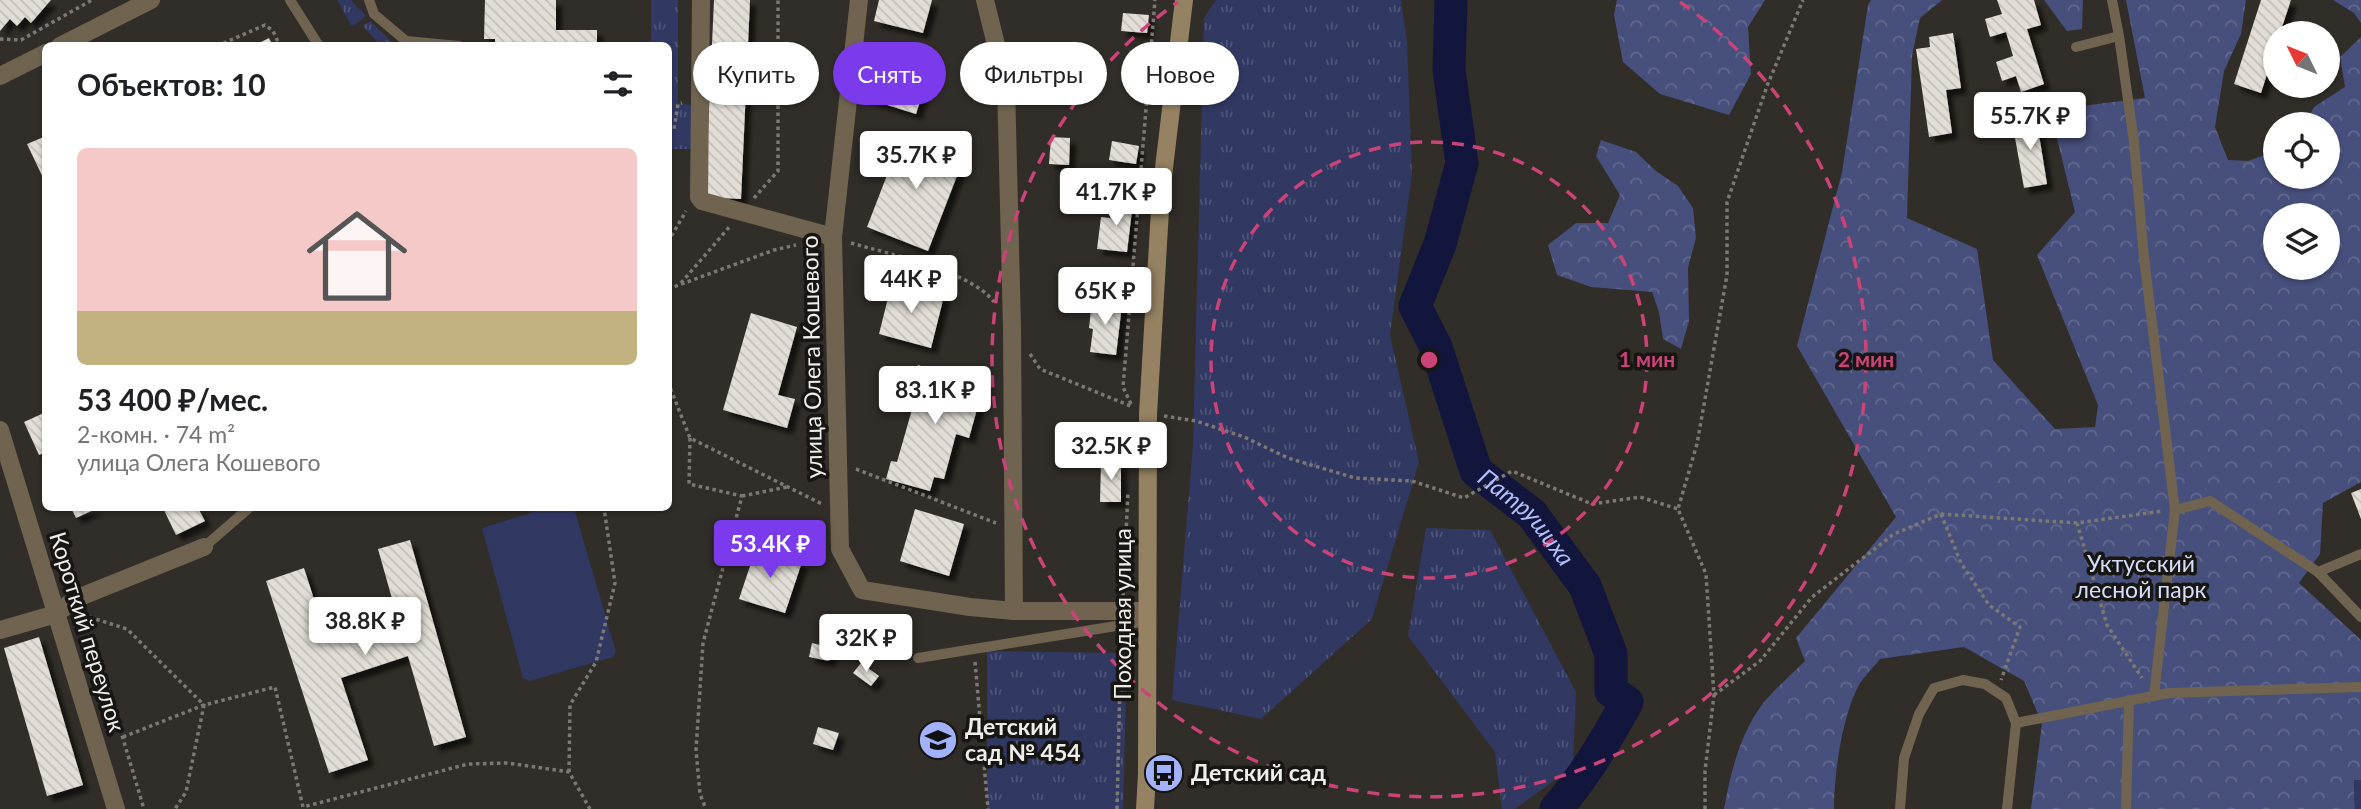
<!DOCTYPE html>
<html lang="ru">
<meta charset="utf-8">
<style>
:root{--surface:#fff;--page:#f2f2f2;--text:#202124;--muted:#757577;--line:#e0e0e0;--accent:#7c3aed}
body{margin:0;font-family:Lato,sans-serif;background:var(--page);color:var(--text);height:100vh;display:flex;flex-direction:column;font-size:26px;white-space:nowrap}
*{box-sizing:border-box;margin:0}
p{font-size:23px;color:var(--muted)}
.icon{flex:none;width:38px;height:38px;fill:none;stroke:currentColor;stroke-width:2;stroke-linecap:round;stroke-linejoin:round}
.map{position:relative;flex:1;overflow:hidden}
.details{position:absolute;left:42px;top:42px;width:630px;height:469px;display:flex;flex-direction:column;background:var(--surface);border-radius:10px;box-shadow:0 2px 5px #0004}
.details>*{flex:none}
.top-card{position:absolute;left:693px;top:42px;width:665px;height:63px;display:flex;gap:14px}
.needle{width:46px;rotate:313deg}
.fabs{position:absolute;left:2263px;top:21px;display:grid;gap:14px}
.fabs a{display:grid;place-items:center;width:77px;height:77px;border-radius:50%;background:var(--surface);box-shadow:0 2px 5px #0004;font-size:35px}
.price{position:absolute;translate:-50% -60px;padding:0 16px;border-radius:7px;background:#fff;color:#222;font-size:23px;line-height:46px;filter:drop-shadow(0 2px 4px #0008)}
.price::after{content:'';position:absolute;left:50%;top:42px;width:21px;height:16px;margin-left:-10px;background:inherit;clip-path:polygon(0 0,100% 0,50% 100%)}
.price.selected{background:var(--accent);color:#fff}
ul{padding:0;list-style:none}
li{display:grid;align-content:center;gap:14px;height:371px;padding:0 35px}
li+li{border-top:2px solid var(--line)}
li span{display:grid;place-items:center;height:217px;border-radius:10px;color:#555}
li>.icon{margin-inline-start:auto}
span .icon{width:126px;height:126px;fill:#fffc;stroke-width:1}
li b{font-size:30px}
h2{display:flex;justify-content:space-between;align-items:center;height:84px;padding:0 35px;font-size:30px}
.chip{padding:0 24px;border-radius:32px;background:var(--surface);box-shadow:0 2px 5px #0004;font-size:24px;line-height:63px}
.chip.selected{background:var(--accent);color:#fff}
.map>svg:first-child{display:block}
.grass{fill:url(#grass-tufts)}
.forest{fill:url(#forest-crowns);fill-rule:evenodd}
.pitch{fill:#313862}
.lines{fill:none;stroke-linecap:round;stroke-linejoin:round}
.river{stroke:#12153c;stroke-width:33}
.building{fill:url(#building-back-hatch);filter:url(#shadow)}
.path{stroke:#7c7974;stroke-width:3.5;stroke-dasharray:3.5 3.5;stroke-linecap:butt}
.lane{stroke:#706450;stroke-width:10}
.street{stroke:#706450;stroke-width:18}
.secondary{stroke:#958262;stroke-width:18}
.ring{fill:none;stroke:#cb4378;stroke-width:3.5;stroke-dasharray:12 9}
.labels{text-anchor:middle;stroke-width:7;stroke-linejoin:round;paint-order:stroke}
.street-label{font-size:23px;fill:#f0eeea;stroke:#171613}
.park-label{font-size:23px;fill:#d7defc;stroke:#171613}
.poi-label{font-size:23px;font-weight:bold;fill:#f0eeea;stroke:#171613;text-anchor:start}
.water-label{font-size:24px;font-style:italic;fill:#b2bff9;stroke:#171613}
.centre{fill:#cb4378;stroke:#171613;stroke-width:3.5}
.ring-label{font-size:21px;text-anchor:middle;font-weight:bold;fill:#cb4378;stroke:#171613;stroke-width:7;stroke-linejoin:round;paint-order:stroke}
</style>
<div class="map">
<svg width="2361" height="809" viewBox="0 0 2361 809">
<defs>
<pattern id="grass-tufts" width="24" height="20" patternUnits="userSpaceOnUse" patternTransform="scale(1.75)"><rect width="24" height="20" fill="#313862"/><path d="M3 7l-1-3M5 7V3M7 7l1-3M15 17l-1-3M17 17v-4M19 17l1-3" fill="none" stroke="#4f5579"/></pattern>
<pattern id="forest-crowns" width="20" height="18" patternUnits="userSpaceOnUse" patternTransform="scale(1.75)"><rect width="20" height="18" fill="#474f7c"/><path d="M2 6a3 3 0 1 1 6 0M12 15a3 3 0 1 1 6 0" fill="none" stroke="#62698f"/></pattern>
<pattern id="building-back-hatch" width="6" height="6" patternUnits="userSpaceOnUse" patternTransform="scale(1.75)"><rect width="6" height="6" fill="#e2ddd6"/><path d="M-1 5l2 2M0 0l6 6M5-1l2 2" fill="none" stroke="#c3bfb9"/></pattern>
<filter id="shadow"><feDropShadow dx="6" dy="6" stdDeviation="2" flood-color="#0009"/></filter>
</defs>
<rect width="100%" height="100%" fill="#312d28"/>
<g class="grass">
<path d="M337,0H351L366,16L354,26L351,25Z"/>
<path d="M651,0H678V103L696,106L694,149H673L669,151L668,46H651Z"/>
<path d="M1216,0H1401L1407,41L1412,174L1390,335L1419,462L1372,619L1261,719L1172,700L1193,444L1204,18Z"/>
<path d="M370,21L395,45H380L363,26Z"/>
<path d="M1426,528L1490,530L1576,692L1573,767L1515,809H1502L1495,752L1408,636Z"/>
<path d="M987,651L1127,653L1123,809H987Z"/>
</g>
<g class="forest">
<path d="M1617,0H1765L1748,27L1751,74L1729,115L1660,94L1623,62L1614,15Z"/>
<path d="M1871,0H1942L1920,18L1912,56L1907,218L1977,249L1993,360L2055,429L2095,427L2098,405L2037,255L2075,212L2050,110L2145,98L2126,0H2246L2241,34L2224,71L2215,127L2228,160L2248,161L2275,151V177H2328V124H2305L2314,107L2345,87L2340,57L2361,37V482L2323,503L2320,554L2299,583L2361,640V780L2354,781L2355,809H2031L2042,723L2024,681L1964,647L1880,659C1874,667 1864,676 1859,685C1842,716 1834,774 1834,809H1724C1730,775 1739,738 1759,709C1771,692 1790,676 1805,661L1796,638L1896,517L1797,346L1842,172L1868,5ZM2275,215H2328V268H2275Z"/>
<path d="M2044,0H2083L2082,29L2067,31Z"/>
<path d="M2333,0H2361V23L2354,13Z"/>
<path d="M1601,140L1636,152L1656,171L1678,186L1693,208L1696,238L1688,268L1689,321L1681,349L1663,339L1659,312L1652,292L1591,287L1557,275L1548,245L1576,223H1608L1620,195L1596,156Z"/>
</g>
<g class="pitch">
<path d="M546,508H574L616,652L613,657L530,681L523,678L482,528Z"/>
<path d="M2354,780H2361V809H2355Z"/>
</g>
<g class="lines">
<path class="river" id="s1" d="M1451,0L1449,70L1462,163L1440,244L1415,306L1436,347L1476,471L1532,514L1585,586L1611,654V691L1627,702C1606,740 1585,776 1556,809"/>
</g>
<g class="building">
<path d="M0,0H51L31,23L25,17L17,26L10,19L0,31Z"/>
<path d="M485,0H556V30H597V46H495V39H484Z"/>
<path d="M714,0H750L741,199L705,197Z"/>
<path d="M879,0H932L923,33L874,21Z"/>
<path d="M1997,0H2034L2041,25L2027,29L2044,84L2021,92L2016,76L2002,81L1996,62L2013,56L2006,32L1990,37L1985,19L2002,14Z"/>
<path d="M2261,0H2291L2280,33H2275V49L2261,93L2234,84Z"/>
<path d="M1123,13L1149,15L1147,33L1121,31Z"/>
<path d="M1953,33L1961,88L1946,90L1952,133L1929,137L1916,49L1930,47L1929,37Z"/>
<path d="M269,38L273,46H253Z"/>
<path d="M882,44L933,60L916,114L865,98Z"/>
<path d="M1132,65L1145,66L1143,86L1130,85Z"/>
<path d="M2036,116L2047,184L2024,188L2012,121Z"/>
<path d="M904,131L965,155L928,251L867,227Z"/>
<path d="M46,136V184L27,144Z"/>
<path d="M1051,137L1070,138L1069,165L1049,164Z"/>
<path d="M1112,141L1139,146L1136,164L1109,160Z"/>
<path d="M1112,200L1133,202L1127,252L1097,249L1101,217L1110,218Z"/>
<path d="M892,282L944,296L931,348L879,334Z"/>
<path d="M1092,301L1122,305L1116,355L1090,352L1093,329L1089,328Z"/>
<path d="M751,313L797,327L778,395L795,399L787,428L723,410Z"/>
<path d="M918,365L984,384L969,438L956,434L944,479L934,477L930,491L886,479L891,461L897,462L915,399L909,397Z"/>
<path d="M46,412V452L39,455L24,422Z"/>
<path d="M1101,462H1121V502H1100Z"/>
<path d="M2361,489V519L2351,493Z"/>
<path d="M71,508H98L76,518Z"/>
<path d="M163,508H198L205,521L176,535Z"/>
<path d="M915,509L964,524L949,576L900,561Z"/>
<path d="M410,540L466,737L434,746L408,656L341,678L368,760L329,773L266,581L304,568L328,643L398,620L378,549Z"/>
<path d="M756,548L802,562L785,613L739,599Z"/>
<path d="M39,637L83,785L47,796L4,648Z"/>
<path d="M812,643L832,648L829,661L809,657Z"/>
<path d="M861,663L879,676L871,686L853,673Z"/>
<path d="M818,727L839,733L833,750L813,744Z"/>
</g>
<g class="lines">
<g class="path">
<path d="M0,39L21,40L92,0"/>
<path d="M217,46L265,25L273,31L280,46"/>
<path d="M668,132L674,129L678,104L682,103"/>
<path d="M754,198L778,171V0"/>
<path d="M668,242L686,211"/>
<path d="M851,243C889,254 971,271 994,302"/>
<path d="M681,283L731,225"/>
<path d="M668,289L774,250L796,245"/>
<path d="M1030,354L1040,369L1133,407"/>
<path d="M668,382L690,438L822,504"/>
<path d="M1131,404L1123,387L1155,0"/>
<path d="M1164,416L1196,421L1244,437L1288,458L1355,478L1412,481L1464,498L1512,471L1592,504L1640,497L1678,509"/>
<path d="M690,438L689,484L742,496L703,643L696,750L700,794L706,809"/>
<path d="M856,469L996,523"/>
<path d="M742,496L787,487"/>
<path d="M1941,514L1961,563L1989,605L2020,627L2001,680"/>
<path d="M2077,523L2107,625L2142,678"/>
<path d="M1123,596L1128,492"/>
<path d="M83,615L127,629L204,705L186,792L175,809"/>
<path d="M86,615L144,809"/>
<path d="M975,662L988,809"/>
<path d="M1714,695L1760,661L1812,597L1894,534L1941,514L2077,523L2162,511"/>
<path d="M123,737L204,705L275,687L303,807L468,764L508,763L569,772L590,809"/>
<path d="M569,772L570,705L596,662L615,583L604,508"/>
<path d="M1117,809L1121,638"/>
<path d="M1705,809V771L1714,695L1706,574L1678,509L1697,444L1727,275V202L1767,86L1803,0"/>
</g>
<g class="lane">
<path d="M290,0L319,46"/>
<path d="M369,0L374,14L406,41L459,46"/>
<path d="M2119,36L2134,142L2144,258L2175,510L2154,695"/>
<path d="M2076,47L2119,36L2112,0"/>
<path d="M2175,510L2210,501L2318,572L2361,554"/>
<path d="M204,547L249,508"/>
<path d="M2318,572L2361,617"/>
<path d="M918,658L1147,621"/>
<path d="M2016,723L2168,693L2361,687"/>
<path d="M1900,809L1904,758L1919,714L1934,688L1963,680L1985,684L2006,698L2016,723L2007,809"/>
<path d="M2126,809L2129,700"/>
</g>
<g class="street">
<path d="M701,0L699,197L702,201L833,237"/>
<path d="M859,0L833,237L840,549L862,590L970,607L1014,611H1147"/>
<path d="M985,0L1006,85L1012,327L1014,611"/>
<path d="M60,46L151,0"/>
<path d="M0,76L46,53"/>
<path d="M0,430L116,809"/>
<path d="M0,630L56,614L75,599L204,547"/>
</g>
<path class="secondary" d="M1145,809L1147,774L1148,414L1161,193L1184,0"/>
</g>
<g class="ring">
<circle cx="1429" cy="360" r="218"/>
<path d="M1680 2A437 437 0 1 1 1178 2"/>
</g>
<defs>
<g id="school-disc" transform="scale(2.0125)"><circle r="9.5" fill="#a3b2fd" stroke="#171613"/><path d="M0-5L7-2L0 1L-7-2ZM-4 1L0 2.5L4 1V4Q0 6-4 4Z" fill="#111"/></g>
<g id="bus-disc" transform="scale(2.0125)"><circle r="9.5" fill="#a3b2fd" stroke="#171613"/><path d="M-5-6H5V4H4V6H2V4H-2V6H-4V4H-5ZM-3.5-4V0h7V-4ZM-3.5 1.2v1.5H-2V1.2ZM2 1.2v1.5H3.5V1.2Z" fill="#111"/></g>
</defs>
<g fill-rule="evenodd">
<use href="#school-disc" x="938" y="740"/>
<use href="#bus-disc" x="1164" y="773"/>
</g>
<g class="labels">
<g class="street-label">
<text transform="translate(812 357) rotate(-91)" y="8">улица Олега Кошевого</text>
<text transform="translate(1123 614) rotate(-90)" y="8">Походная улица</text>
<text transform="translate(87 632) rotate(73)" y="8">Короткий переулок</text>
</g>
<g class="park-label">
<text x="2141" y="572">Уктусский<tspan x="2141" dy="26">лесной парк</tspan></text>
</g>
<g class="poi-label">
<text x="965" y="735">Детский<tspan x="965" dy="26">сад № 454</tspan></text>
<text x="1191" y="781">Детский сад</text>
</g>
<g class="water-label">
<text dy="8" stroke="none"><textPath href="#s1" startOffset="560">Патрушиха</textPath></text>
</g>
</g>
<circle cx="1429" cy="360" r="10" class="centre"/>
<g class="ring-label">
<text x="1647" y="367">1 мин</text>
<text x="1866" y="367">2 мин</text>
</g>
</svg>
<div class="fabs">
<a><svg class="needle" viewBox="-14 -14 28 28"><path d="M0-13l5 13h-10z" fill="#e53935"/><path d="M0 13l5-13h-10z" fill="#757577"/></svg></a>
<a><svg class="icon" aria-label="locate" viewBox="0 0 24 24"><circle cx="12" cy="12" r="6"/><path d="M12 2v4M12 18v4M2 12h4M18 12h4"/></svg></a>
<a><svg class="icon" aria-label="layers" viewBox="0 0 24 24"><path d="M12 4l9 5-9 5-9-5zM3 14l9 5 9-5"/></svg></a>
</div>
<b class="price" style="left:2030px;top:152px">55.7K ₽</b>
<b class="price" style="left:916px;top:191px">35.7K ₽</b>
<b class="price" style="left:1116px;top:228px">41.7K ₽</b>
<b class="price" style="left:911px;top:315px">44K ₽</b>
<b class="price" style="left:1105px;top:327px">65K ₽</b>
<b class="price" style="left:935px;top:426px">83.1K ₽</b>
<b class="price" style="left:1111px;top:482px">32.5K ₽</b>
<b class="price selected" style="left:770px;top:580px">53.4K ₽</b>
<b class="price" style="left:365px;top:657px">38.8K ₽</b>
<b class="price" style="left:866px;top:674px">32K ₽</b>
<div class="top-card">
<a class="chip">Купить</a>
<a class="chip selected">Снять</a>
<a class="chip">Фильтры</a>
<a class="chip">Новое</a>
</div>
<section class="details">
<h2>Объектов: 10<svg class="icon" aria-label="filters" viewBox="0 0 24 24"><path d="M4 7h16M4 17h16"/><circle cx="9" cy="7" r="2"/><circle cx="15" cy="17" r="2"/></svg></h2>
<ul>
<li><span style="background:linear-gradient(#f6c9c9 75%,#c2b280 0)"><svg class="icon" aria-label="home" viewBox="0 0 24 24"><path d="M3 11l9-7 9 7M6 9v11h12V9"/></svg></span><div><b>53 400 ₽/мес.</b><p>2-комн. · 74 m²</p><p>улица Олега Кошевого</p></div></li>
</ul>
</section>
</div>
